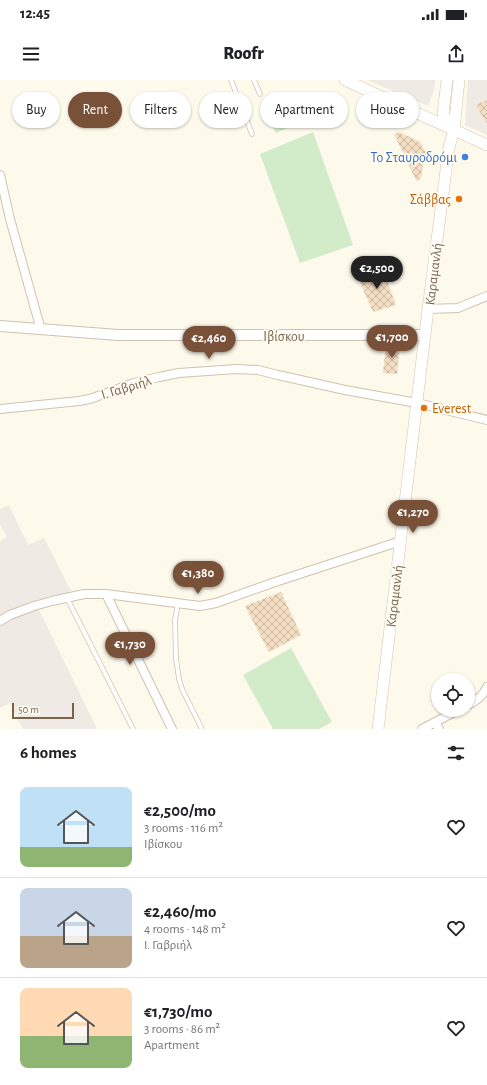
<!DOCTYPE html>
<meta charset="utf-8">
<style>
:root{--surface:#fff;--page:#f6f6f6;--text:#202124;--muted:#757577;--line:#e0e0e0;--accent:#795038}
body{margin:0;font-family:"Alegreya Sans",sans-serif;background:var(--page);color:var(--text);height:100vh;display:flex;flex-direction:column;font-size:15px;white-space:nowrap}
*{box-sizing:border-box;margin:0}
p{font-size:13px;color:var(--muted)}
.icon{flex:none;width:22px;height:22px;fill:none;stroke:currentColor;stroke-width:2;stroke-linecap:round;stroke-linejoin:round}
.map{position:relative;height:649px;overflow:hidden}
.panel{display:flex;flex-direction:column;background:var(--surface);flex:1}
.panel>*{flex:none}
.hud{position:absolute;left:12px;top:12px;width:463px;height:36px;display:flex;gap:8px}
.buttons{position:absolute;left:431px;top:593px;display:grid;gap:8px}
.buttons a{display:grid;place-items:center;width:44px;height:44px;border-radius:50%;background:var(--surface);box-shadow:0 1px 3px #0004;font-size:20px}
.scale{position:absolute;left:12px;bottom:10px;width:62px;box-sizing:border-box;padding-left:4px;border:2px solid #79634d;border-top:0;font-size:11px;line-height:14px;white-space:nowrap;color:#79634d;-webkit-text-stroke:3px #fffcf2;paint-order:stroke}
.price{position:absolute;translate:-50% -34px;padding:0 9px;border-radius:14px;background:var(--accent);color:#fff;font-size:13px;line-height:26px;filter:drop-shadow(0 1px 2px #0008)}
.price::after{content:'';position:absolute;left:50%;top:24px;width:12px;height:9px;margin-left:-6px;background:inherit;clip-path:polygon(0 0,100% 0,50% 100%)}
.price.active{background:#222;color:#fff}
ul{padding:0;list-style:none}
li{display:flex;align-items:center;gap:12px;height:100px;padding:0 20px}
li+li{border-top:1px solid var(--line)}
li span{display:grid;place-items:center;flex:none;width:112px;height:80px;border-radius:8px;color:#555}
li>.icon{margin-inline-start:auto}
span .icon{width:48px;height:48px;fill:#fffc;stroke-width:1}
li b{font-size:17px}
h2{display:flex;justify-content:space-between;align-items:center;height:48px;padding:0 20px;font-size:17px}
.pill{padding:0 14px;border-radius:18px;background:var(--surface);box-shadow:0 1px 3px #0004;font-size:14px;line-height:36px}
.pill.active{background:var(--accent);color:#fff}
.status{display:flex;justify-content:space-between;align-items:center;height:28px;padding:0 20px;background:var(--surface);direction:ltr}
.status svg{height:11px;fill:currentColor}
header{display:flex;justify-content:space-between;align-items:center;height:52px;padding:0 20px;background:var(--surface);font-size:18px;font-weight:800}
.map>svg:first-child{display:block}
.industrial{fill:#efebe4}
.grass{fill:#d2ecc9}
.building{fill:url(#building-cross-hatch)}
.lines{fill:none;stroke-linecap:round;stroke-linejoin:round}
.service-casing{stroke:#d0c2b0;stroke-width:5.5}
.minor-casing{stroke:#d0c2b0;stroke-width:10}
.tertiary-casing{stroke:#d0c2b0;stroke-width:12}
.secondary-casing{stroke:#d3c4ae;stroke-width:12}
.service{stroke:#fff;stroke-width:4}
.minor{stroke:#fff;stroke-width:8}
.tertiary{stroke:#fff;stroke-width:10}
.secondary{stroke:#fff;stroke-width:11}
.shop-dot{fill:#3f7fe0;stroke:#fffcf2;stroke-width:1.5}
.food-dot{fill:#e8710a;stroke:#fffcf2;stroke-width:1.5}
.labels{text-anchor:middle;stroke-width:3.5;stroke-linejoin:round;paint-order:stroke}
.shop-label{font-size:14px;fill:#366cbe;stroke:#fffcf2;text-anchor:end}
.food-label{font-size:14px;fill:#c56008;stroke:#fffcf2;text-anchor:end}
.street-label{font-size:14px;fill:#79634d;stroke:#fffcf2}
</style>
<div class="status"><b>12:45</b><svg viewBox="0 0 49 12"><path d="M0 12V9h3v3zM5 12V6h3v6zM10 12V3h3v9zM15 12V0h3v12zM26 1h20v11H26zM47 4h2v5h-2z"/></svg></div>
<header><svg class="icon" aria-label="menu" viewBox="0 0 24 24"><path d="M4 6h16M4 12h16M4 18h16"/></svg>Roofr<svg class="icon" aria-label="share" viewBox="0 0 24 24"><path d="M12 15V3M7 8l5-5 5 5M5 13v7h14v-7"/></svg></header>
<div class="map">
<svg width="487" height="649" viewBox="0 0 487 649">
<defs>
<pattern id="building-cross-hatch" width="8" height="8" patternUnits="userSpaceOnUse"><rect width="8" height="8" fill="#f3ddc3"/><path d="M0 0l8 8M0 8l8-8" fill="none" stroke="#cab7a1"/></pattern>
</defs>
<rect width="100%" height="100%" fill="#fdf9eb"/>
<g class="industrial">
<path d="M367,0H435L434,10L428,26Z"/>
<path d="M468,0H487V55L465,45Z"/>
<path d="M9,425L28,465L44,458L75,519L39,530L97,649H23L10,623L0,628V461L7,457L0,444V429Z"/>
</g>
<g class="grass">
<path d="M291,17L295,28L269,38L265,28Z"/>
<path d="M297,34L301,42L276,53L272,45Z"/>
<path d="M313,52L353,165L300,183L260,74Z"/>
<path d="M291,568L332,642L319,649H273L243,595Z"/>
</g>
<g class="building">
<path d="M487,20V44L476,25Z"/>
<path d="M399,52L420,62L425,71L421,98L417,102L394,54Z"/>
<path d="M382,188L396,225L373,232L358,198Z"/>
<path d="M386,264L400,265L397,294L383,293Z"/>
<path d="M281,512L301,555L269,572L245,526Z"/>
</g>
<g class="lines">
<g class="service-casing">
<g id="service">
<path d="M231,0L252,54"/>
<path d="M254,0L260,14"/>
<path d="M67,518L133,649"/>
<path d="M178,523L175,540L176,579L179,599L182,609L202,649"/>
</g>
</g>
<g class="minor-casing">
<g id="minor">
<path d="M0,95L10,139L41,250"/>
<path d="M428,229L458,228L487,216"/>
<path d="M0,329L79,321L90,319L134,303L159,297L179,293L236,289L258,290L278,295L345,310L417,323L487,340"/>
<path d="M106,514L172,649"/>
<path d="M0,541L10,535L34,526L52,521L84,514H106L200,526L216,523L275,502L401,461"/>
<path d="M468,625C477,620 483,616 487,607"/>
<path d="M435,642L439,649"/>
<path d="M422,649L458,630"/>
</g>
</g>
<g class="tertiary-casing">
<path id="tertiary" d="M0,246L118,255H425"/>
</g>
<g class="secondary-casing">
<g id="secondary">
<path d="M345,0L487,65"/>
<path d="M447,0L443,34L454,50"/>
<path d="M378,649L428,229L449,67L454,50L459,0"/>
</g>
</g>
<use href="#service" class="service"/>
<use href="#minor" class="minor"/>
<use href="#tertiary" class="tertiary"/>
<use href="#secondary" class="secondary"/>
</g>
<circle class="shop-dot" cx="465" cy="77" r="4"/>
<g class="food-dot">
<circle cx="459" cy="119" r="4"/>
<circle cx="424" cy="328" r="4"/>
</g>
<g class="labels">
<g class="shop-label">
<text x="457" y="82">Το Σταυροδρόμι</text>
</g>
<g class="food-label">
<text x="451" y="124">Σάββας</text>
<text x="432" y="333" text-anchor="start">Everest</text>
</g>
<g class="street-label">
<text transform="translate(433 194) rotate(-83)" y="5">Καραμανλή</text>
<text x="284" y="261">Ιβίσκου</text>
<text transform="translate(126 307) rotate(-17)" y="5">Ι. Γαβριήλ</text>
<text transform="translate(394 516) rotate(-83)" y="5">Καραμανλή</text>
</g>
</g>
</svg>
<div class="buttons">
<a><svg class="icon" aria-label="locate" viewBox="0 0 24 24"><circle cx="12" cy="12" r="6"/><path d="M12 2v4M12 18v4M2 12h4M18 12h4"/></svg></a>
</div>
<div class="scale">50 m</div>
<b class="price active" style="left:377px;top:210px">€2,500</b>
<b class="price" style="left:392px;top:279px">€1,700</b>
<b class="price" style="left:209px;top:280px">€2,460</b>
<b class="price" style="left:413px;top:454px">€1,270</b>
<b class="price" style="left:198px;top:515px">€1,380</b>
<b class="price" style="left:130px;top:586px">€1,730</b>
<div class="hud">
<a class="pill">Buy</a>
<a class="pill active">Rent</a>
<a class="pill">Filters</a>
<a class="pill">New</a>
<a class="pill">Apartment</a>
<a class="pill">House</a>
</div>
</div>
<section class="panel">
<h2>6 homes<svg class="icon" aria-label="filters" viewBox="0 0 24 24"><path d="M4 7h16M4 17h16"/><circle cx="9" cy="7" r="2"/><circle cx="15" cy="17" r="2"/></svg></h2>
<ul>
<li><span style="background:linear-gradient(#bfe0f5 75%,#8fb573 0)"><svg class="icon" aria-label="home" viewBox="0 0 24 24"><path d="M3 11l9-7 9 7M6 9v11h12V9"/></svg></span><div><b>€2,500/mo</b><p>3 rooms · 116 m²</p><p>Ιβίσκου</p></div><svg class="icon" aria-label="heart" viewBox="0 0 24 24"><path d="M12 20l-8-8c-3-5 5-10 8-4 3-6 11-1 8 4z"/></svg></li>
<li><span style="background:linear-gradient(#c9d6e8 60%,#b9a48a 0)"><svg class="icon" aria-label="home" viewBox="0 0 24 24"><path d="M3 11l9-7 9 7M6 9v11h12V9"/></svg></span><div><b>€2,460/mo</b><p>4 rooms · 148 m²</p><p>Ι. Γαβριήλ</p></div><svg class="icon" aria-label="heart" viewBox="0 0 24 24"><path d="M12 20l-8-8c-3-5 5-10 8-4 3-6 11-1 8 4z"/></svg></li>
<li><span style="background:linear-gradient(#ffd9b3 60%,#8fb573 0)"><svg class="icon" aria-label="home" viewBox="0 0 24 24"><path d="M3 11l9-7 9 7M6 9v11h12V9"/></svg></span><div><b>€1,730/mo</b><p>3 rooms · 86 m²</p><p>Apartment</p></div><svg class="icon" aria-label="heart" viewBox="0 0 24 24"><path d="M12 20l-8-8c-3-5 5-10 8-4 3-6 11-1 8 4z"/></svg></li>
</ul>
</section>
